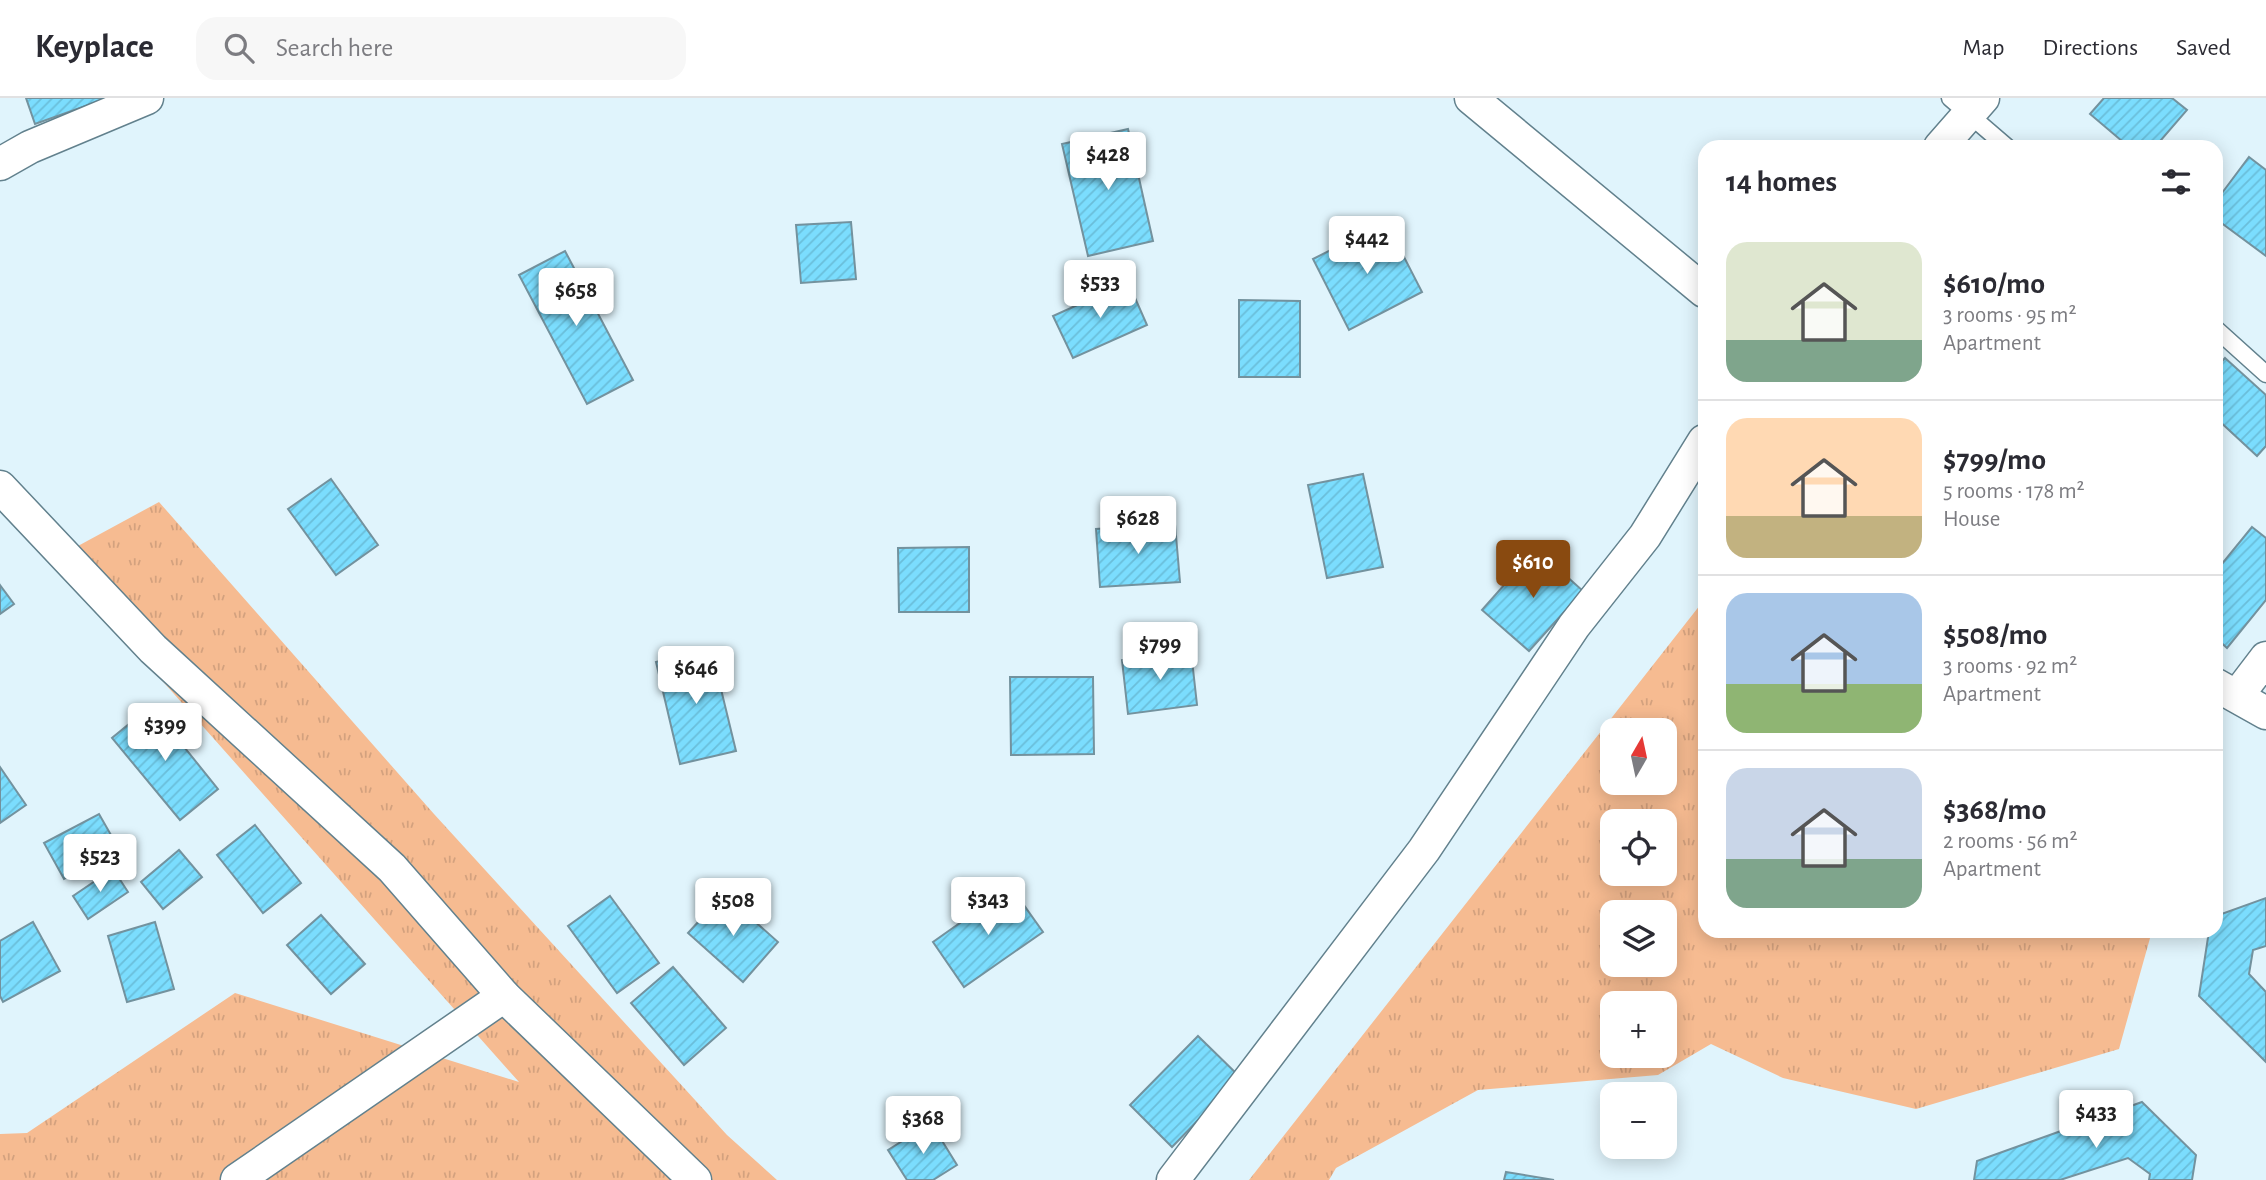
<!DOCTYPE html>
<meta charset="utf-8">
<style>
:root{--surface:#fff;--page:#f7f7f7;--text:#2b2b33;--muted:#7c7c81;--line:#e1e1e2;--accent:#894a10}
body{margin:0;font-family:"Alegreya Sans",sans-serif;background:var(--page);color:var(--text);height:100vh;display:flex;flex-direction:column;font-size:26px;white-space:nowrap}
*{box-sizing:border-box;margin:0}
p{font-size:23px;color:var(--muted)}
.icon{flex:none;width:38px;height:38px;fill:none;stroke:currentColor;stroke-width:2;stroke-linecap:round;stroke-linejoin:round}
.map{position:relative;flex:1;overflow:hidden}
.sheet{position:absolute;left:1698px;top:42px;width:525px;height:798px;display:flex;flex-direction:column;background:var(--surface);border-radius:21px;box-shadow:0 4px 18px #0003}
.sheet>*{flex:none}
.needle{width:46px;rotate:9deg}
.fabs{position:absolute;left:1600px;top:620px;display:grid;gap:14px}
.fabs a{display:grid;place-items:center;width:77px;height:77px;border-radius:14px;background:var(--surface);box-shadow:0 4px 18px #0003;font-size:35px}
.price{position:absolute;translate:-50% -60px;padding:0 16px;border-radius:7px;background:#fff;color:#222;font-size:23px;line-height:46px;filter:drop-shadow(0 2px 4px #0008)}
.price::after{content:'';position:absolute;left:50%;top:42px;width:21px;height:16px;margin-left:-10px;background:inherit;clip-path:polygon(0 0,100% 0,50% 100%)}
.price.active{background:var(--accent);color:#fff}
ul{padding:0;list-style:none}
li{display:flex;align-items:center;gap:21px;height:175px;padding:0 28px}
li+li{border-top:2px solid var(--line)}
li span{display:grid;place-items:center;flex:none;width:196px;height:140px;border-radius:21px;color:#555}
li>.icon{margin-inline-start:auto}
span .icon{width:84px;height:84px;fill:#fffc;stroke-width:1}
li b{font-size:30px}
h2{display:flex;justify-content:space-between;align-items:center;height:84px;padding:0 28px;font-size:30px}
header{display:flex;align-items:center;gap:42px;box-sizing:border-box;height:98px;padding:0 35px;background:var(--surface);border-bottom:2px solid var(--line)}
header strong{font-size:33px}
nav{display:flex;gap:38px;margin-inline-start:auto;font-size:24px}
.search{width:490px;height:63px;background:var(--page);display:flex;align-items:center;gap:18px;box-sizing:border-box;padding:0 24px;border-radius:21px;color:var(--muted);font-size:26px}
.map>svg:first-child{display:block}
.grass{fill:url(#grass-tufts);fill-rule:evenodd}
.building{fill:url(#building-hatch);stroke:#73929e;stroke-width:2}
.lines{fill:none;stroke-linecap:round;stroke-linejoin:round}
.lane-casing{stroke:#62818d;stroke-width:19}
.street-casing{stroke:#62818d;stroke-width:35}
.lane{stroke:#fff;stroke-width:16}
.street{stroke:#fff;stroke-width:32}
</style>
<header>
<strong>Keyplace</strong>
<div class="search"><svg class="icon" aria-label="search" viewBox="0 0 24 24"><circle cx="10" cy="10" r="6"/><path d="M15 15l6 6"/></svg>Search here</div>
<nav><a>Map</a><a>Directions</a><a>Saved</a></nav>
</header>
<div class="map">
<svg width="2266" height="1082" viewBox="0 0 2266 1082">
<defs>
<pattern id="grass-tufts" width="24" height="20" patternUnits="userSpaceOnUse" patternTransform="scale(1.75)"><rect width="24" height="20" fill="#f6bb91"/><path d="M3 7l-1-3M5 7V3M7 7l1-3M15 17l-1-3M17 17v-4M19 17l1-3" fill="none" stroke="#d3a17e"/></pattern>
<pattern id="building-hatch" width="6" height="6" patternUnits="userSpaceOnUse" patternTransform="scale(1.75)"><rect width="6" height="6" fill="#7bddfe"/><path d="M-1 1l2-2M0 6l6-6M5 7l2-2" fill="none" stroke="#6abeda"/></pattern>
</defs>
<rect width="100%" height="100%" fill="#e0f4fc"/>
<g class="grass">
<path d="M159,404L434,716L727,1037L777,1082H0V1036L27,1035L235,895L519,984L54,461Z"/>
<path d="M1704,502V833H2152L2119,951L1916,1011L1783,980L1711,946L1658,977L1478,992L1336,1070L1329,1082H1249ZM1612,632H1664V684H1612ZM1612,723H1664V775H1612ZM1612,814H1664V866H1612ZM1612,905H1664V957H1612Z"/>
</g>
<g class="building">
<path d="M26,0H108L35,26Z"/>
<path d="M2104,0H2172L2187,12L2155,49H2129L2090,16Z"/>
<path d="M1128,31L1153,143L1088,158L1062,46Z"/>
<path d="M2249,59L2266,72V158L2216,121V103Z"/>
<path d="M851,124L856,181L801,185L796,127Z"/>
<path d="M1386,124L1422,194L1349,232L1313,161Z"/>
<path d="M565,153L633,282L587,306L519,177Z"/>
<path d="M1128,184L1147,227L1073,260L1053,218Z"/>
<path d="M1239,202L1300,203V279H1239Z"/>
<path d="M2225,260L2266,297V348L2257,358L2216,320V270Z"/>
<path d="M1363,376L1383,469L1327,480L1308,387Z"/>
<path d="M331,381L378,447L336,477L288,411Z"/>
<path d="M1175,426L1180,484L1100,489L1096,431Z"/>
<path d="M2252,429L2266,440V502L2227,550L2216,540V473Z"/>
<path d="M969,449V514H899L898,450Z"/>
<path d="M1536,451L1583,493L1529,553L1482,512Z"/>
<path d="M0,487L14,506L0,516Z"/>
<path d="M711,550L736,653L680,666L656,564Z"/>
<path d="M1191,553L1197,607L1128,616L1122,562Z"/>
<path d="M1010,579H1093L1094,656L1011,657Z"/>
<path d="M151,608L218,691L180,722L112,640Z"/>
<path d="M0,669L26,707L0,725Z"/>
<path d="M99,716L119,751L64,781L44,745Z"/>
<path d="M255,727L301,785L263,815L217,757Z"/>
<path d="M179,752L202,779L163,811L141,784Z"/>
<path d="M113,771L128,794L88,821L73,798Z"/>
<path d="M1011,789L1043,834L964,889L933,844Z"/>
<path d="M724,796L778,844L743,884L688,835Z"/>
<path d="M610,798L659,865L617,895L568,828Z"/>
<path d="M2266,800V848L2253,852L2249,876L2266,894V964L2199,898L2209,833H2216V818Z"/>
<path d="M321,817L365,866L331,896L287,847Z"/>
<path d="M33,824L60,873L3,904L0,898V843Z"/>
<path d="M155,824L174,891L127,904L108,838Z"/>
<path d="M673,869L726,930L684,967L631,905Z"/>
<path d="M1198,938L1240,979L1172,1049L1130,1007Z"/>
<path d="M2142,1004L2196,1057L2192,1082H2149L2150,1076L2128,1060L2060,1082H1974L1977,1063Z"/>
<path d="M931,1025L957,1067L933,1082H907L888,1052Z"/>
<path d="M1506,1074L1554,1082H1504Z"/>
</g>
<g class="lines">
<g class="lane-casing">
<g id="lane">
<path d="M1950,0L2007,49"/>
<path d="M2216,231L2266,276"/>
</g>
</g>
<g class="street-casing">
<g id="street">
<path d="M1471,0L1704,193"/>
<path d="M1940,49L1983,0"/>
<path d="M0,66L30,49L147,0"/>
<path d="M0,389L153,551L392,770L504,898L695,1082"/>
<path d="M2216,587L2266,615"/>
<path d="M2237,598L2266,560"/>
<path d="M237,1082L504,898"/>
<path d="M1173,1082L1424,752L1574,528L1645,438L1704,343"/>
</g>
</g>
<use href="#lane" class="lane"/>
<use href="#street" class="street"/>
</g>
</svg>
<div class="fabs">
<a><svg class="needle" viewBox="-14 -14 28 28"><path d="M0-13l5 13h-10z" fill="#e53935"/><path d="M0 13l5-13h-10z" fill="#7c7c81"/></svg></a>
<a><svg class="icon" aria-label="locate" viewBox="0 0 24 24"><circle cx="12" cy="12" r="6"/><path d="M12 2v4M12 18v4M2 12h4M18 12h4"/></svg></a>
<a><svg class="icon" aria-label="layers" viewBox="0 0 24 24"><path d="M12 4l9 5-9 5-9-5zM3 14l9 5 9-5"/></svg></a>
<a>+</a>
<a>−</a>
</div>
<b class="price" style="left:1108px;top:94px">$428</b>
<b class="price" style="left:1367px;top:178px">$442</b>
<b class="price" style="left:1100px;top:222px">$533</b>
<b class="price" style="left:576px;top:230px">$658</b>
<b class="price" style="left:1138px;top:458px">$628</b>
<b class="price active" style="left:1533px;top:502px">$610</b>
<b class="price" style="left:1160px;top:584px">$799</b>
<b class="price" style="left:696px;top:608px">$646</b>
<b class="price" style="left:165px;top:665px">$399</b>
<b class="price" style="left:100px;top:796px">$523</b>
<b class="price" style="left:988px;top:839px">$343</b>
<b class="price" style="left:733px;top:840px">$508</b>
<b class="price" style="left:2096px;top:1052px">$433</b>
<b class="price" style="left:923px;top:1058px">$368</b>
<section class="sheet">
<h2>14 homes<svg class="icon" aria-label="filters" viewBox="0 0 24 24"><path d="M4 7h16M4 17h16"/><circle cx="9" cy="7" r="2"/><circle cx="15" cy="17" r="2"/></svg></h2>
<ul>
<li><span style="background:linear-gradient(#dfe7d0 70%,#7fa58c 0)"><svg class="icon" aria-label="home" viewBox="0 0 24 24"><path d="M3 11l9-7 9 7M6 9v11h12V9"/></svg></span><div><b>$610/mo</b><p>3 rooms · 95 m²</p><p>Apartment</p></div></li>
<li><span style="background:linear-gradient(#ffd9b3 70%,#c2b280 0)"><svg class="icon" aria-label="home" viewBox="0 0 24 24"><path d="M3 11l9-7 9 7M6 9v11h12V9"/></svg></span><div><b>$799/mo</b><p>5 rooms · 178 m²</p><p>House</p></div></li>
<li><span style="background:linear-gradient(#a9c7e8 65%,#8fb573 0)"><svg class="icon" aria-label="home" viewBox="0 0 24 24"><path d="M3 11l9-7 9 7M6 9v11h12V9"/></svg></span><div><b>$508/mo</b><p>3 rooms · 92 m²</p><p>Apartment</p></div></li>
<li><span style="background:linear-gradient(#c9d6e8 65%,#7fa58c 0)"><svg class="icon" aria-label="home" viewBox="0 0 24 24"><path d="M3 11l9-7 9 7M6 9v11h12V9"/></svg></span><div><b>$368/mo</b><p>2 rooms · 56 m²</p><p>Apartment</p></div></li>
</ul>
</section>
</div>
